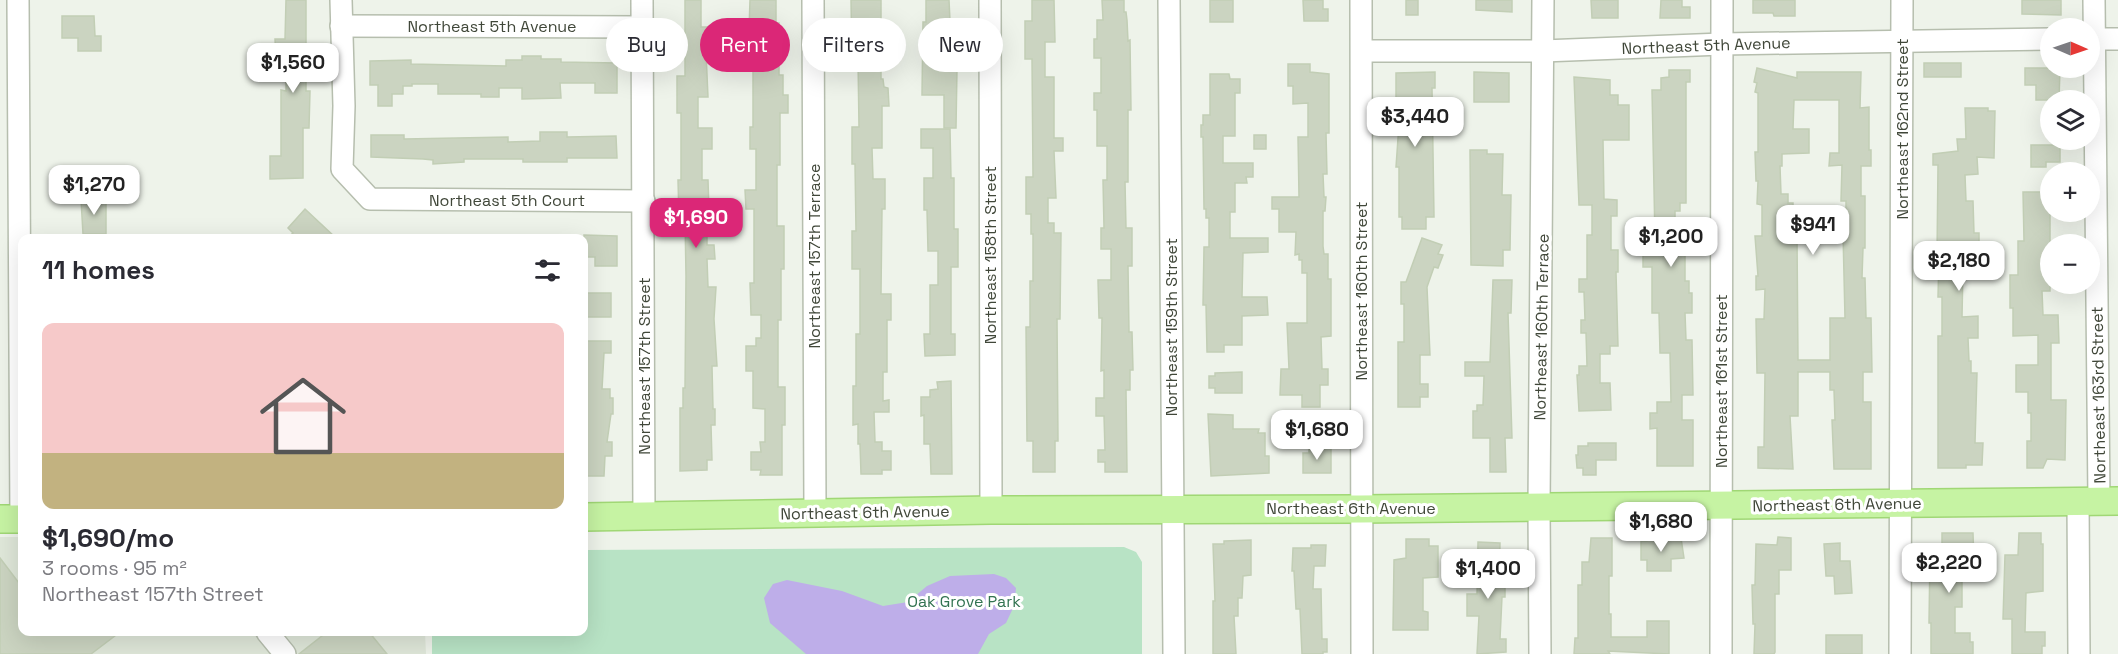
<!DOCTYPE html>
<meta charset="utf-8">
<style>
:root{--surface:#fff;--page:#f7f7f7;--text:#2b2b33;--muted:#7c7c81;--line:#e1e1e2;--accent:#db2777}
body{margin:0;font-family:"Space Grotesk",sans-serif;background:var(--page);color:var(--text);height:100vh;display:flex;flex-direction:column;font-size:22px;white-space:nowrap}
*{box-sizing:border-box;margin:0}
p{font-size:20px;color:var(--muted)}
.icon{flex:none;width:33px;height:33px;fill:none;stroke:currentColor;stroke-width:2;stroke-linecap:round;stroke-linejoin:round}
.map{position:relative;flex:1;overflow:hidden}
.sheet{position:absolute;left:18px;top:234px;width:570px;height:402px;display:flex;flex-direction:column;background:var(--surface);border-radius:12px;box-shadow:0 6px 24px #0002}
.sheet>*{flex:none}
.guide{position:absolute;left:606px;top:18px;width:570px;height:54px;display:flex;gap:12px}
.needle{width:39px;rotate:92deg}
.buttons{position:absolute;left:2040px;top:18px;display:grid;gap:12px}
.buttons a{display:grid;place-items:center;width:60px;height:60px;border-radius:50%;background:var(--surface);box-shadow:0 6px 24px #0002;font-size:30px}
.price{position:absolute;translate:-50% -51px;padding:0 14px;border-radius:12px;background:#fff;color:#222;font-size:20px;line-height:39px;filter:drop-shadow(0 2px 3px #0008)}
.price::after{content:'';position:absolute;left:50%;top:36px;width:18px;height:14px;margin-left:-9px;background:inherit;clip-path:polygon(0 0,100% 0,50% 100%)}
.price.current{background:var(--accent);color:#fff}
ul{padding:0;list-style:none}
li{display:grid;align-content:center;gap:12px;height:318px;padding:0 24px}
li+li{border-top:2px solid var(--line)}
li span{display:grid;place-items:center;height:186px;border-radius:12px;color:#555}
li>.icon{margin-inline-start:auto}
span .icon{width:108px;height:108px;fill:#fffc;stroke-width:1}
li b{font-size:26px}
h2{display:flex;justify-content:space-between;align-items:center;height:72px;padding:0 24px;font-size:26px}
.pill{padding:0 21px;border-radius:27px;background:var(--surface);box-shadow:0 6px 24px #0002;font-size:21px;line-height:54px}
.pill.current{background:var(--accent);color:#fff}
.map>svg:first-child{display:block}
.residential{fill:#dfe7d9}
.green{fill:#b8e3c5}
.water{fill:#beaee9}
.building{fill:#cbd4c1;stroke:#c2ceb5;stroke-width:1.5;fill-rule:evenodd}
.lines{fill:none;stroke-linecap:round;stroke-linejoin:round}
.minor-casing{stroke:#b6beae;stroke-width:24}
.major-casing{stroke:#a0d775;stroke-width:30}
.minor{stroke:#fff;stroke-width:21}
.major{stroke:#c6f3a3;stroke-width:27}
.labels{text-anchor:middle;stroke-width:6;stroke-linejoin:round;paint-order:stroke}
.street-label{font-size:16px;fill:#404739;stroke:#fff}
.park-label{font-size:16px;fill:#327351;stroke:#fff}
</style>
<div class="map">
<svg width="2118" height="654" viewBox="0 0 2118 654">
<rect width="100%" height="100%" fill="#eef3ea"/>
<path class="residential" d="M0,537H22V632H425L426,654H0Z"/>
<path class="green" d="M1124,547L1136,552L1142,562V654H432V632H584V550Z"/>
<path class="water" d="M994,574L1006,578L1016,588L1014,606L1006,623L989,634L978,654H806L770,623L764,598L773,584L787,580L842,591L883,606L908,602L927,586L950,576Z"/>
<g class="building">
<path d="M286,0H306V91H310L309,128H303V178L270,179V156H281V90L286,91V60H276L275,39H285Z"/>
<path d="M685,0H701V27H716V52H706L708,97H698V128H712V149H702V180H708L709,211H699V235L707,234V245H714L715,259H707L708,287H716L714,319L717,366H712L713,409H715V425H711L712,460H707V470L680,471V408H683V388H685L686,276L685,218H679L678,180H681V113H677V76H685Z"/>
<path d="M750,0H776V23H779V75H783V95H788V113H780V165H777V226H784V269H781V320H778V387H785V425H782V475H760L761,470H751V452H761L760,442H765V409L753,408V371H746V346H756V338H761V315H751L750,283H754V209H746L745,190H756V149H750V127H753V61H748Z"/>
<path d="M851,0H881V79H883L884,87L888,88L889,106H882V148H872L873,179H885V209H882L881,294H891V320H887V372H883V401L889,400V412H874L875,442H882V451H891V470H882V474H861L860,444H858V424L853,425V386H856V334H860V269H852V231H856L855,164H852V127H859L858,60H852Z"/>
<path d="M926,0H949L950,21H953V69H957L956,128H944V95H922L923,22H926Z"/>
<path d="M1032,0H1054L1055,42H1045V77H1054V138H1063V151H1054L1056,198H1048V223H1054V233H1061L1060,319H1057L1058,441H1055V472H1033V441H1027L1026,327H1030V281H1033V234H1031V214H1026V177H1033L1032,59H1025V21H1032Z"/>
<path d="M1102,0H1124V12H1126L1127,20L1128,41L1130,40L1131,110H1128V182H1125L1126,228H1132V266H1128L1129,332H1132L1133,370H1130V390H1126L1127,472H1105V462H1098V450H1105L1104,416H1096V398H1104V370L1101,371L1102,318H1099L1098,280H1111V249H1101V228H1104L1103,180H1107V146H1097V110H1094V93H1101V58H1094V39H1097V20H1103Z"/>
<rect x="1210" y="0" width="23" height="22"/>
<path d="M1303,0H1323V9H1328V21H1304Z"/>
<rect x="1406" y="0" width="12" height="15"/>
<path d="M1476,0H1512V12L1476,10Z"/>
<path d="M1591,0H1618V18H1592Z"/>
<path d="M1661,0H1682V7H1690V18H1660Z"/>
<path d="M1753,0H1795V16H1774L1773,13H1753Z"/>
<path d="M2022,0H2061V15L2022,14Z"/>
<path d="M62,16H94L95,36H101V51H78V38H62Z"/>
<path d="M522,56H541V59H561V62L617,63V93H595V83H560L561,98L522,99V88H499V97H481V94H438V84H412V86H403V94H392V106H378V85H370V61L411,60V64L506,66V60H522Z"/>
<rect x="1924" y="63" width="37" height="14"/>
<path d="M1288,64H1310V72L1329,74V133H1326L1327,174H1323L1324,197H1326L1325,211H1323V246L1324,254H1328V279H1331V336L1321,337L1322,369H1328V385H1320V407H1302V395H1280L1281,369H1289L1287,323H1307V273H1302V260H1299V254L1295,255L1296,232H1279V209H1272V197H1299L1298,137H1308V103L1293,104V86H1288Z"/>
<path d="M1757,68L1797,78V72H1861L1860,108L1869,107V150H1871V166H1861V196H1865V248H1863L1862,278H1865L1866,318H1871L1872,372H1863V402H1871V469H1834L1832,420H1835L1834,390H1830V372H1798V416H1790L1793,469L1758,468V447H1764L1765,373H1757L1756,319H1764L1765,289L1756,290V276H1758L1755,236H1762V205L1757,204L1758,181H1756L1755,152H1758V93L1755,92L1757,83L1754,82ZM1794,100H1839V153H1830L1829,166L1842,165L1841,201H1846V232L1843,233L1845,318H1830V360H1798L1797,236H1793V203H1788V194H1781L1780,166H1782V154L1809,153V129H1793Z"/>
<path d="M2025,68H2060L2059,100H2036V85H2025Z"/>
<path d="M1669,70H1690V82H1686V203H1680V211H1675V239H1679V246H1683V255H1685V281H1689V293H1692V313H1685L1686,340H1692L1693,395H1682V420H1693V466H1657V428L1650,429V413H1657V402H1671L1670,353H1660L1659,313H1652V267H1643V242H1650L1651,239H1655L1652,90H1661V78L1669,77Z"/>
<path d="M1435,72V88H1432L1434,217H1426V229H1402V217H1399V167H1396L1399,124H1396V73Z"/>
<path d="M1474,72L1509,73V102H1474Z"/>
<path d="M1210,74H1229L1230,79H1240V93H1235V136H1223V163H1253V177H1246L1247,183H1235V212H1230V238H1268V252L1243,253L1242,297H1267L1268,315L1242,316V345H1224V352H1207L1206,305H1203L1204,247H1209V218H1206V209H1204L1203,137H1201V125H1203V115H1210Z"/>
<path d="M1574,77L1610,80V95H1618V105H1629V140H1603L1604,199L1617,200V216H1611V250H1618V272H1616L1618,346H1610V354H1600V383H1610L1611,410L1579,411L1577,375H1579V366H1587L1586,333H1581V320H1585L1584,292H1579V279H1587V235H1592V205H1579Z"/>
<path d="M1965,108H1988V111H1995L1994,158L1977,157L1978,174L1965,175L1966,201H1973L1974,233H1979V268H1963L1962,317L1978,316V338H1968L1969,361H1971V373H1977L1975,443H1983L1982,465H1966V468H1938V336H1942V297H1938L1939,255H1937L1938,165H1933V154L1958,151L1957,139H1966Z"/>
<path d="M921,129H950L951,178H954V229H958V267H951V334H955V355L925,356L924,334H930V285H938V251H928L927,210H924V178H933V148H921Z"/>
<path d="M540,132H567V137L616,136L617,158H567V162H523V159H464V162L433,164V160L423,159L371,157V135H404V139L508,137V142L540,141Z"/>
<rect x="1254" y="135" width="12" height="14"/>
<path d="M2031,145H2060V162H2046V167H2031Z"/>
<path d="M1470,150H1487V154H1503L1502,195H1511L1510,250H1503V266L1471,265Z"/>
<path d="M2023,192H2050V291H2042L2043,315H2058L2059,343H2051V400H2066L2065,460L2047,459L2043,468H2027V441H2031V413H2028V392H2016V365H2038V335L2013,336V308H2010V275H2018V241H2024Z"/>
<path d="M81,199H106V234H83Z"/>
<path d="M305,209L336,238H287L293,233L288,228Z"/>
<path d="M584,235L617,236V266H595V257H584Z"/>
<path d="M1422,238L1442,245L1438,254L1443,255L1438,268L1434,267L1427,287L1430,355H1420V384H1428V397H1420V407H1398V342H1404V304H1401V282H1406Z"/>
<path d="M1493,280H1512L1511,313H1508L1512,438H1505L1506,472H1490V438H1473V411H1477V405H1483L1484,376H1465V362H1490Z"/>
<rect x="584" y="293" width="27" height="24"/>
<path d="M584,341H611V353H604L602,389H610V398H613V414H611L607,442H612V456H605L604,476H584Z"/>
<path d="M1242,372V393H1215V388H1209V376H1215V373Z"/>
<path d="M951,381L952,474H931L930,444H924V415L921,416V397H930V390L938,389L937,382Z"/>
<path d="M1208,414L1233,415V429H1259L1258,433H1265V456H1269V473L1211,476Z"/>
<path d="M1588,443H1616V460H1596V475H1583V468H1577L1576,455H1578V446H1588Z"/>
<path d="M1309,448H1331V473H1303V453H1309Z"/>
<path d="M1942,533H1973L1974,564H1965V572H1962V607H1955V633H1970V642H1973V654H1931V623H1929L1930,555L1942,553Z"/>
<path d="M2019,533H2041V544H2043V591L2026,593L2025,632H2045V646H2042V654H2012V619H2003L2005,555H2018Z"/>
<path d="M1778,537L1791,538V570H1779V594H1775V652L1774,654H1754L1755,624H1753L1752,585H1755L1756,544L1777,545Z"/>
<path d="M1591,538H1612V576H1609V614H1611V637H1647V621H1669V654L1608,651L1610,654H1574L1575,638H1578V585H1582V562H1589Z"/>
<path d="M1647,538H1681L1684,558L1671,559V571H1647V560H1641V541H1647Z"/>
<path d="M1406,539H1429V546H1438V577L1423,578V611L1428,612V630H1393L1394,560L1406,558Z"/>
<path d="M1251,540V575L1243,576L1242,598H1238V616H1234L1236,654H1213V601H1215L1213,544H1224V541Z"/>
<path d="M1478,542L1500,543L1499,585H1505V597H1502L1500,639H1506V652L1477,654L1479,616H1467V594H1477Z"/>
<path d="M1840,543V561H1850L1852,593L1835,594L1834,576H1826L1824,544Z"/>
<path d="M1311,545H1326L1325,566H1314L1313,589H1321L1322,639H1327V652H1323V654H1302L1300,609H1296L1294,571H1292L1293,548H1311Z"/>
<path d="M0,558L22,587V632H120L91,654H0Z"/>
<path d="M327,632H369L387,654H299Z"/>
<rect x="1826" y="635" width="36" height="19"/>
</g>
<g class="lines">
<g class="minor-casing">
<g id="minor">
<path d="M18,0L21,519"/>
<path d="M341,0L344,106L342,169L370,199L644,201"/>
<path d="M642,0L644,517"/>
<path d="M813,0L815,512"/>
<path d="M990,0L991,510"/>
<path d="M1169,0L1174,654"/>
<path d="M1361,0L1362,654"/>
<path d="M2094,0L2099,501"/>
<path d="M341,26L642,27"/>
<path d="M2090,39H2118"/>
<path d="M1362,51H1543L1722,44L2050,39"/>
<path d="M2078,501L2079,654"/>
<path d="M267,632L285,654"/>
<path d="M1540,654L1539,507L1543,0"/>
<path d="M1721,654L1722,0"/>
<path d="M1900,654L1902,0"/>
</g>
</g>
<g class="major-casing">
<g id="major">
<path d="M584,517L991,510L1361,509L2118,501"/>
<path d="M0,519H22"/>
</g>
</g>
<use href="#minor" class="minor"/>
<use href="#major" class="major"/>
</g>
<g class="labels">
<g class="street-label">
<text x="492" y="32">Northeast 5th Avenue</text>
<text transform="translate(1706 45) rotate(-2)" y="6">Northeast 5th Avenue</text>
<text transform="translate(1902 129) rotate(-90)" y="6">Northeast 162nd Street</text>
<text x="507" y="206">Northeast 5th Court</text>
<text transform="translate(990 255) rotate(-90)" y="6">Northeast 158th Street</text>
<text transform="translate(814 256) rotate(-90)" y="6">Northeast 157th Terrace</text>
<text transform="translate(1361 291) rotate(-90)" y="6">Northeast 160th Street</text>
<text transform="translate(1171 327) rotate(-90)" y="6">Northeast 159th Street</text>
<text transform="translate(1541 327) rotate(-89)" y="6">Northeast 160th Terrace</text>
<text transform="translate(644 366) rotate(-90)" y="6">Northeast 157th Street</text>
<text transform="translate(1721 381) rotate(-90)" y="6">Northeast 161st Street</text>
<text transform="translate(2098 395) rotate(-91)" y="6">Northeast 163rd Street</text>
<text transform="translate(1837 504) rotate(-1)" y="6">Northeast 6th Avenue</text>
<text x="1351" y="514">Northeast 6th Avenue</text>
<text transform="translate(865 512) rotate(-1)" y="6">Northeast 6th Avenue</text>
</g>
<g class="park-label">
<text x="964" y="607">Oak Grove Park</text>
</g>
</g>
</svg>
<div class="buttons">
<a><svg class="needle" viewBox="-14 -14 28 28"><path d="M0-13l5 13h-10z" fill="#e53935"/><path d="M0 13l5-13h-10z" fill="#7c7c81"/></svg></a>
<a><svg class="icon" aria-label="layers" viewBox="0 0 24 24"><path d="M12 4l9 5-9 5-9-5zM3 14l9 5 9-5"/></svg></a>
<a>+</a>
<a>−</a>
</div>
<b class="price" style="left:293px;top:94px">$1,560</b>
<b class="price" style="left:1415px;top:148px">$3,440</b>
<b class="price" style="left:94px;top:216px">$1,270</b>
<b class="price current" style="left:696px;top:249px">$1,690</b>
<b class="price" style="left:1813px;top:256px">$941</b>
<b class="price" style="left:1671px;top:268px">$1,200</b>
<b class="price" style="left:1959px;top:292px">$2,180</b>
<b class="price" style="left:1317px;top:461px">$1,680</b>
<b class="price" style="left:1661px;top:553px">$1,680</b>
<b class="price" style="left:1949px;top:594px">$2,220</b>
<b class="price" style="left:1488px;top:600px">$1,400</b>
<div class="guide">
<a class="pill">Buy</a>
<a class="pill current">Rent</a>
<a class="pill">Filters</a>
<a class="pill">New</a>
</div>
<section class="sheet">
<h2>11 homes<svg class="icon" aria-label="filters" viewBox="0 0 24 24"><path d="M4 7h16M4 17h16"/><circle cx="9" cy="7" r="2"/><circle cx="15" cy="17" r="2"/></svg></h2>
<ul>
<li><span style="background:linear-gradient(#f6c9c9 70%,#c2b280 0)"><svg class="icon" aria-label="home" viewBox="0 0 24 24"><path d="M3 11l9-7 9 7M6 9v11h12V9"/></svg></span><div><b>$1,690/mo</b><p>3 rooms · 95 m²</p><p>Northeast 157th Street</p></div></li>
</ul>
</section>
</div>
